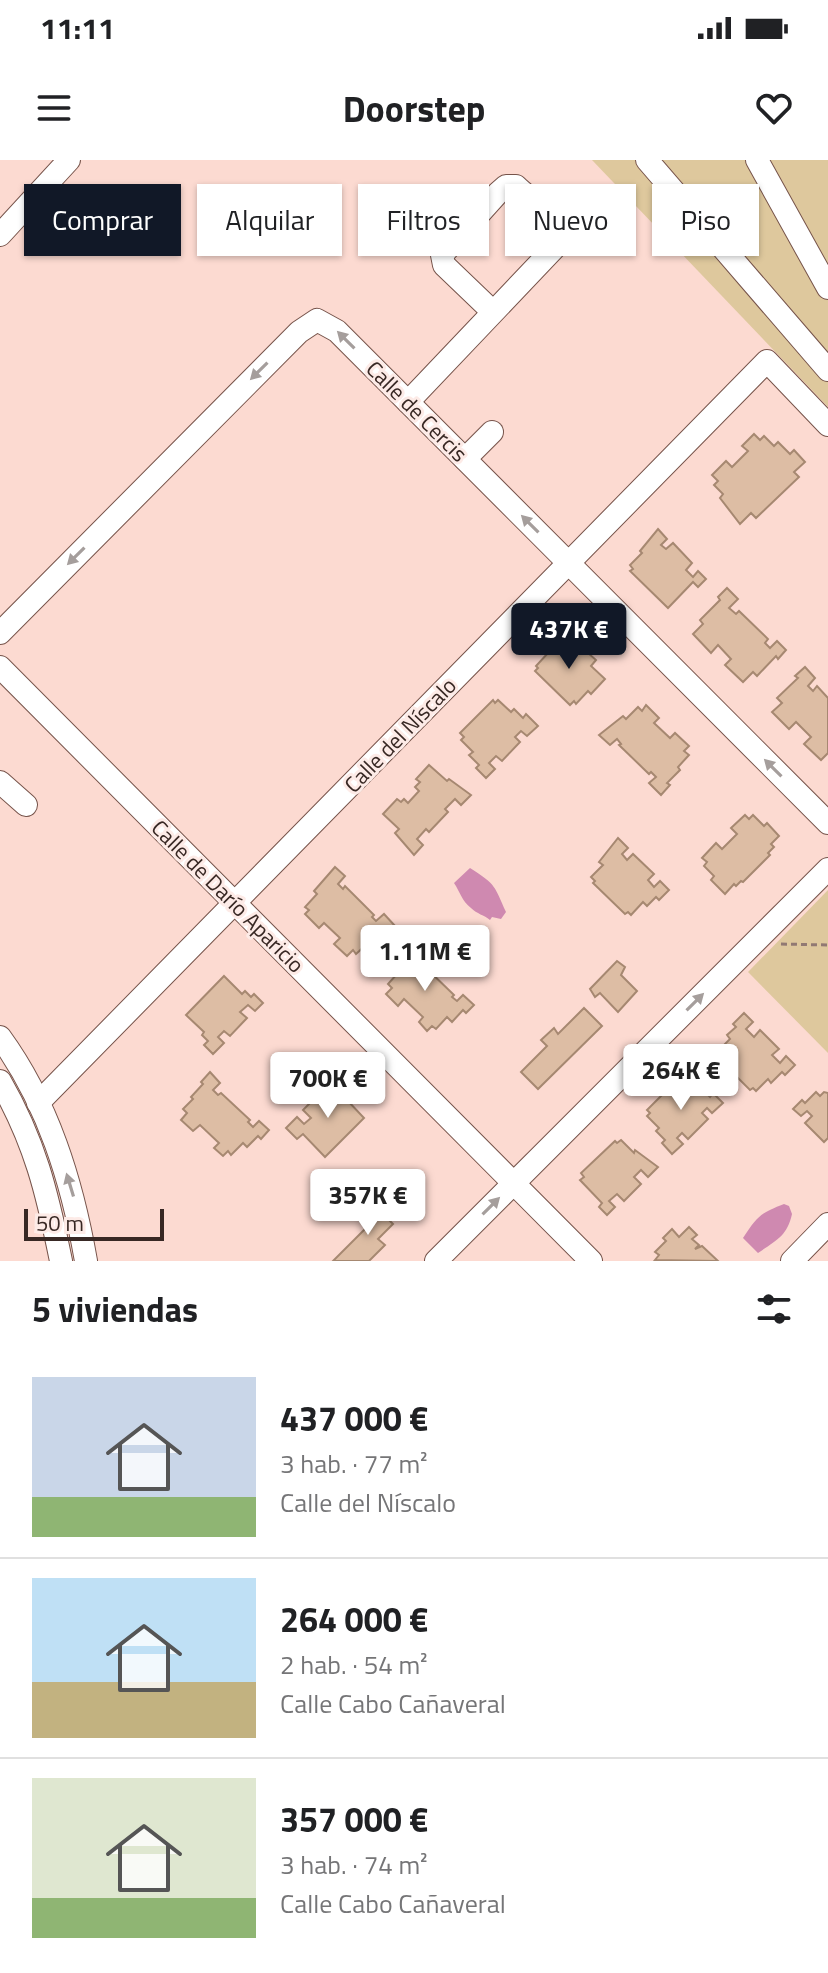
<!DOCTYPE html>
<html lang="es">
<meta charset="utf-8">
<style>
:root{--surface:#fff;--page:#f6f6f6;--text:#202124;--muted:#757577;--line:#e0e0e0;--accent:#111827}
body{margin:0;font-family:"Titillium Web",sans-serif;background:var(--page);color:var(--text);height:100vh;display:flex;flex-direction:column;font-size:30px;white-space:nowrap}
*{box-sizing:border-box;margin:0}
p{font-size:26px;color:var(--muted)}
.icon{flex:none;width:44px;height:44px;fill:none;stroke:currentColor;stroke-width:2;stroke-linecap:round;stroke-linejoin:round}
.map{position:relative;height:1101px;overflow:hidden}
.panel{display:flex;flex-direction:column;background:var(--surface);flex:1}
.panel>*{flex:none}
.hud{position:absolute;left:24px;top:24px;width:780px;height:72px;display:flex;gap:16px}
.scale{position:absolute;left:24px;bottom:20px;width:140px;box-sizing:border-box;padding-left:8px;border:4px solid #382824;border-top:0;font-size:22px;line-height:28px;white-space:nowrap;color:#382824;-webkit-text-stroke:6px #fdebe7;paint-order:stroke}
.price{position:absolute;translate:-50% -68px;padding:0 18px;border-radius:8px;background:#fff;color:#222;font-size:26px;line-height:52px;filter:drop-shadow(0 2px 4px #0008)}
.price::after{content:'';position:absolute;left:50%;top:48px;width:24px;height:18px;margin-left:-12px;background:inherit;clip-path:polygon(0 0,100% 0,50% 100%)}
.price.on{background:var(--accent);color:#fff}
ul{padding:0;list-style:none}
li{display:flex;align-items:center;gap:24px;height:200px;padding:0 32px}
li+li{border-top:2px solid var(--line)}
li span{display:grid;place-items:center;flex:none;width:224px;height:160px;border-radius:0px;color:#555}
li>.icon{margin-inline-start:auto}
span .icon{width:96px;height:96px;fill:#fffc;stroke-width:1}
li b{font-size:34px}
h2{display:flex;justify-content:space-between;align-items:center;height:96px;padding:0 32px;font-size:34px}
.tag{padding:0 28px;border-radius:0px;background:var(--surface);box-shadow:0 2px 6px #0004;font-size:28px;line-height:72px}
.tag.on{background:var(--accent);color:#fff}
.status{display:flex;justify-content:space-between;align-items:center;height:56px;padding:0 40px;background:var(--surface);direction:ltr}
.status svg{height:22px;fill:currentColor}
header{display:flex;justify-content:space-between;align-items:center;height:104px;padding:0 32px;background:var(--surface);font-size:36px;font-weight:700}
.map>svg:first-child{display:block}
.green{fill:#dec89d}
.water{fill:#cf89b0}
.building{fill:#ddbda4;stroke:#a68871;stroke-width:2}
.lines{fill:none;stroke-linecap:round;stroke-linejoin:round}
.minor-casing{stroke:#76534a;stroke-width:24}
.path{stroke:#917973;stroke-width:3;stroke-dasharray:6 4;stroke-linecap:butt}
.minor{stroke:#fff;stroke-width:22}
.oneway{fill:#a59e9c}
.labels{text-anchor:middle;stroke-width:6;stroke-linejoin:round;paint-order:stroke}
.street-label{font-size:22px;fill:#382824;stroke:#fdebe7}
</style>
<div class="status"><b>11:11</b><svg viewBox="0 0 49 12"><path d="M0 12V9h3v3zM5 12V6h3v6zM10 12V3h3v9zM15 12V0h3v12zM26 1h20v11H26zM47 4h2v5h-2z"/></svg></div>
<header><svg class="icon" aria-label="menu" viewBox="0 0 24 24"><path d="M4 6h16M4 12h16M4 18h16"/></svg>Doorstep<svg class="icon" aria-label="heart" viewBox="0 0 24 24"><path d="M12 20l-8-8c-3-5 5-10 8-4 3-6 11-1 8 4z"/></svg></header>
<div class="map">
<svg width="828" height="1101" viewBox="0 0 828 1101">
<rect width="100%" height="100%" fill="#fcdad1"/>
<g class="green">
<path d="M592,0H828V247Z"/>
<path d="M828,730V893L748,812Z"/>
</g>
<g class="water">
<path d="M470,708C497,725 494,726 506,752L501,759L492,757L490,760C484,755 477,754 471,748C462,741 460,732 454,723Z"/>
<path d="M784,1044L789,1046L792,1054C787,1076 777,1080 758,1093L743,1078C758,1055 761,1053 784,1044Z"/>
</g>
<g class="building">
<path d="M754,274L760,280L764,276L774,286L778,282L790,294L794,290L805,302L794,312L799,317L756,358L751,353L740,364L720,338L723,334L714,325L718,321L712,315L726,301L732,307L748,291L742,286Z"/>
<path d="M658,369L667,379L661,385L666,389L673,383L692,403L686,410L693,417L698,411L706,419L698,427L693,422L668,448L630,411L633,409L630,405L642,393L640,391Z"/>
<path d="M727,428L738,439L729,448L736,454L739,451L768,479L765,483L770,488L777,481L786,490L778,499L776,496L757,516L753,512L743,522L725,505L731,499L718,485L711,493L693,474L703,464L700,460L720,440L718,437Z"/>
<path d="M559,477L572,490L578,484L596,500L591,506L605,519L591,534L588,531L576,544L574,541L570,545L535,511L538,508L536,506L549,492L547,490Z"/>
<path d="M805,507L815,518L808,526L813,531L817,526L828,538V593L821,600L804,584L811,577L796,562L789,569L772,552L782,543L777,538L798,518L795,516Z"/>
<path d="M493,540L495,543L498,540L511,552L514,549L523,558L526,554L538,566L527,576L521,571L515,577L520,582L502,601L496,596L489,603L495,609L486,618L476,608L479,605L469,595L473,592L461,580L464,577L460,573Z"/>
<path d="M646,545L659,558L654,563L670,578L675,573L689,586L684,591L689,595L678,607L680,610L667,623L670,625L661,635L649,623L656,617L651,612L649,614L619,585L621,584L617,579L610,585L599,575L623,556L626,559L638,547L642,551Z"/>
<path d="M429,605L447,621L449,619L471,635L461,645L455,639L445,649L448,652L429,672L426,669L417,679L423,685L414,695L395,673L399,669L383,654L397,639L401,642L404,639L408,643L419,631L415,627L420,622L416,619Z"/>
<path d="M745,655L749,659L753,655L764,666L767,663L779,676L771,684L774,687L768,693L770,695L743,722L741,721L736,726L734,724L725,734L711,720L714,716L704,706L707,702L702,698L716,683L722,689L737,674L731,668Z"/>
<path d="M618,678L628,688L622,694L627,700L633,694L654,714L648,720L654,727L660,721L669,730L659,740L656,737L647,746L643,742L631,755L628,752L625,754L593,723L595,721L591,717L603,705L599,702Z"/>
<path d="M335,707L345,716L338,724L343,729L345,726L374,755L372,757L376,761L384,754L396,767L386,778L382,775L370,787L367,784L356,794L353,790L347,796L334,784L340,778L324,763L319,768L305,754L309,750L305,747L317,734L314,731Z"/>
<path d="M414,787L425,797L418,804L423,809L425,807L454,835L452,837L457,841L463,835L474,845L466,853L463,850L452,862L447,857L436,869L432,866L427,871L419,862L423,857L404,839L398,846L386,834L392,828L388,824L398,813L395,811Z"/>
<path d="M617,801L625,807L621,815L637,831L618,852L600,833L595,837L590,829Z"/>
<path d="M224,816L242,834L245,831L251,837L254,834L263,843L255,851L248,845L240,852L247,858L230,876L224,871L218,877L224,883L213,894L204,885L208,881L202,875L204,872L186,855Z"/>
<path d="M584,848L602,866L538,929L521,912L547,886L541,880L554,868L558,874Z"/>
<path d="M744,853L753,862L746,869L754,877L760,870L779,889L772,895L780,903L786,896L795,905L785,915L782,912L771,923L768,919L756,931L753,928L750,930L718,898L720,896L717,892L730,879L727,875L736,867L733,864Z"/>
<path d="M210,912L220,923L213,930L218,935L221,933L250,960L248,962L253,967L259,961L269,970L261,979L258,976L247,987L243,983L231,995L228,991L223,996L214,988L219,983L200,965L193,971L181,960L187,953L183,949L193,939L191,937L203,924L201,922Z"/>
<path d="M686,916L697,927L699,926L710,937L713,933L723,943L712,953L707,948L702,953L708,959L688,979L682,973L677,978L683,984L672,994L662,983L665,980L656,971L659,968L647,956L650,953L647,950L680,917L682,919Z"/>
<path d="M337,919L351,933L346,939L364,958L325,997L303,974L297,979L286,968L297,957L304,964L311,958L303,950L322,931L330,939L337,932L330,926Z"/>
<path d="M816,932L820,936L824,932L828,933V978L824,982L805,963L812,956L807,951L801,956L793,949L802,940L805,943Z"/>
<path d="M621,980L634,993L635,990L658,1007L648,1017L641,1010L634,1017L641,1024L624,1041L617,1034L609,1041L615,1047L607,1055L599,1047L602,1043L580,1020L584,1017L581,1013L615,981L617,983Z"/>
<path d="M384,1041L389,1045L382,1053L393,1064L378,1079L385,1085L369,1101H333L367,1067L360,1061L374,1046L377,1048Z"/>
<path d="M689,1067L697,1075L692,1079L699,1085L695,1089L702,1086L718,1101L655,1100L659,1095L655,1092L666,1081L663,1078L672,1069L679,1077Z"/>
</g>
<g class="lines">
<g class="minor-casing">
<g id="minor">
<path d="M647,0L828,210"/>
<path d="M757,0L828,128"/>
<path d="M0,75L69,0"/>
<path d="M408,242L561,81C563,59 531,41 516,26H506L498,33L442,95L444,105L493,152"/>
<path d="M465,299L492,272"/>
<path d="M0,473L299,172L317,160L337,171L828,663"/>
<path d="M0,507L591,1101"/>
<path d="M0,622L26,645"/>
<path d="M0,877C48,943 72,1021 86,1101"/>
<path d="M0,921C35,982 47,1032 61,1101"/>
<path d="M38,943L767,201L828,265"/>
<path d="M436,1101L828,709"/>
<path d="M792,1101L828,1064"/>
</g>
</g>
<path class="path" d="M781,784L828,785"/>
<use href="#minor" class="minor"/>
</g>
<defs><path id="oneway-solid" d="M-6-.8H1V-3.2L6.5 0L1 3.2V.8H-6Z" transform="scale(2)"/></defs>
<g class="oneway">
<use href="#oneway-solid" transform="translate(346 180) rotate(-135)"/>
<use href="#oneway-solid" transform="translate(259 211) rotate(135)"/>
<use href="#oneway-solid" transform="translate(530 364) rotate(-135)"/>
<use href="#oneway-solid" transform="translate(76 396) rotate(135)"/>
<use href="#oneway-solid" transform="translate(773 608) rotate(-135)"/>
<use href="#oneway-solid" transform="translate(695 842) rotate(-45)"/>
<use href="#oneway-solid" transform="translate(70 1025) rotate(-107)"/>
<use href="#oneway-solid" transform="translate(491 1046) rotate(-45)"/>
</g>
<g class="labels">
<g class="street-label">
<text transform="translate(417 251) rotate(45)" y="8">Calle de Cercis</text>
<text transform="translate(400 575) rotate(-46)" y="8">Calle del Níscalo</text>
<text transform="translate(228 736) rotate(45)" y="8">Calle de Darío Aparicio</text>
</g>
</g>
</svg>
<div class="scale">50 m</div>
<b class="price on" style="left:569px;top:511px">437K €</b>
<b class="price" style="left:425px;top:833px">1.11M €</b>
<b class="price" style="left:681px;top:952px">264K €</b>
<b class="price" style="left:328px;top:960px">700K €</b>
<b class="price" style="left:368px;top:1077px">357K €</b>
<div class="hud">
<a class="tag on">Comprar</a>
<a class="tag">Alquilar</a>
<a class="tag">Filtros</a>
<a class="tag">Nuevo</a>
<a class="tag">Piso</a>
</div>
</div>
<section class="panel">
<h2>5 viviendas<svg class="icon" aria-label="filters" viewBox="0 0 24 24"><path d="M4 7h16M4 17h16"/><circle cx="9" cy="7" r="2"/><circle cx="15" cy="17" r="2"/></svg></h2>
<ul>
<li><span style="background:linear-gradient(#c9d6e8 75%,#8fb573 0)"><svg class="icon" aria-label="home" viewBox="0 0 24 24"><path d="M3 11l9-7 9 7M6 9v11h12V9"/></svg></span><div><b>437 000 €</b><p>3 hab. · 77 m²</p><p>Calle del Níscalo</p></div></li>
<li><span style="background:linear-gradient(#bfe0f5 65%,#c2b280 0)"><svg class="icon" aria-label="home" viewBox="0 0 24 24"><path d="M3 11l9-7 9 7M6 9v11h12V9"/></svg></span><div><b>264 000 €</b><p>2 hab. · 54 m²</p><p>Calle Cabo Cañaveral</p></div></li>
<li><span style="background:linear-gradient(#dfe7d0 75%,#8fb573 0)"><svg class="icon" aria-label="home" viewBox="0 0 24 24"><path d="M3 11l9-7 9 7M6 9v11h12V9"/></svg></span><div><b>357 000 €</b><p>3 hab. · 74 m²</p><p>Calle Cabo Cañaveral</p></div></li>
</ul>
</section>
